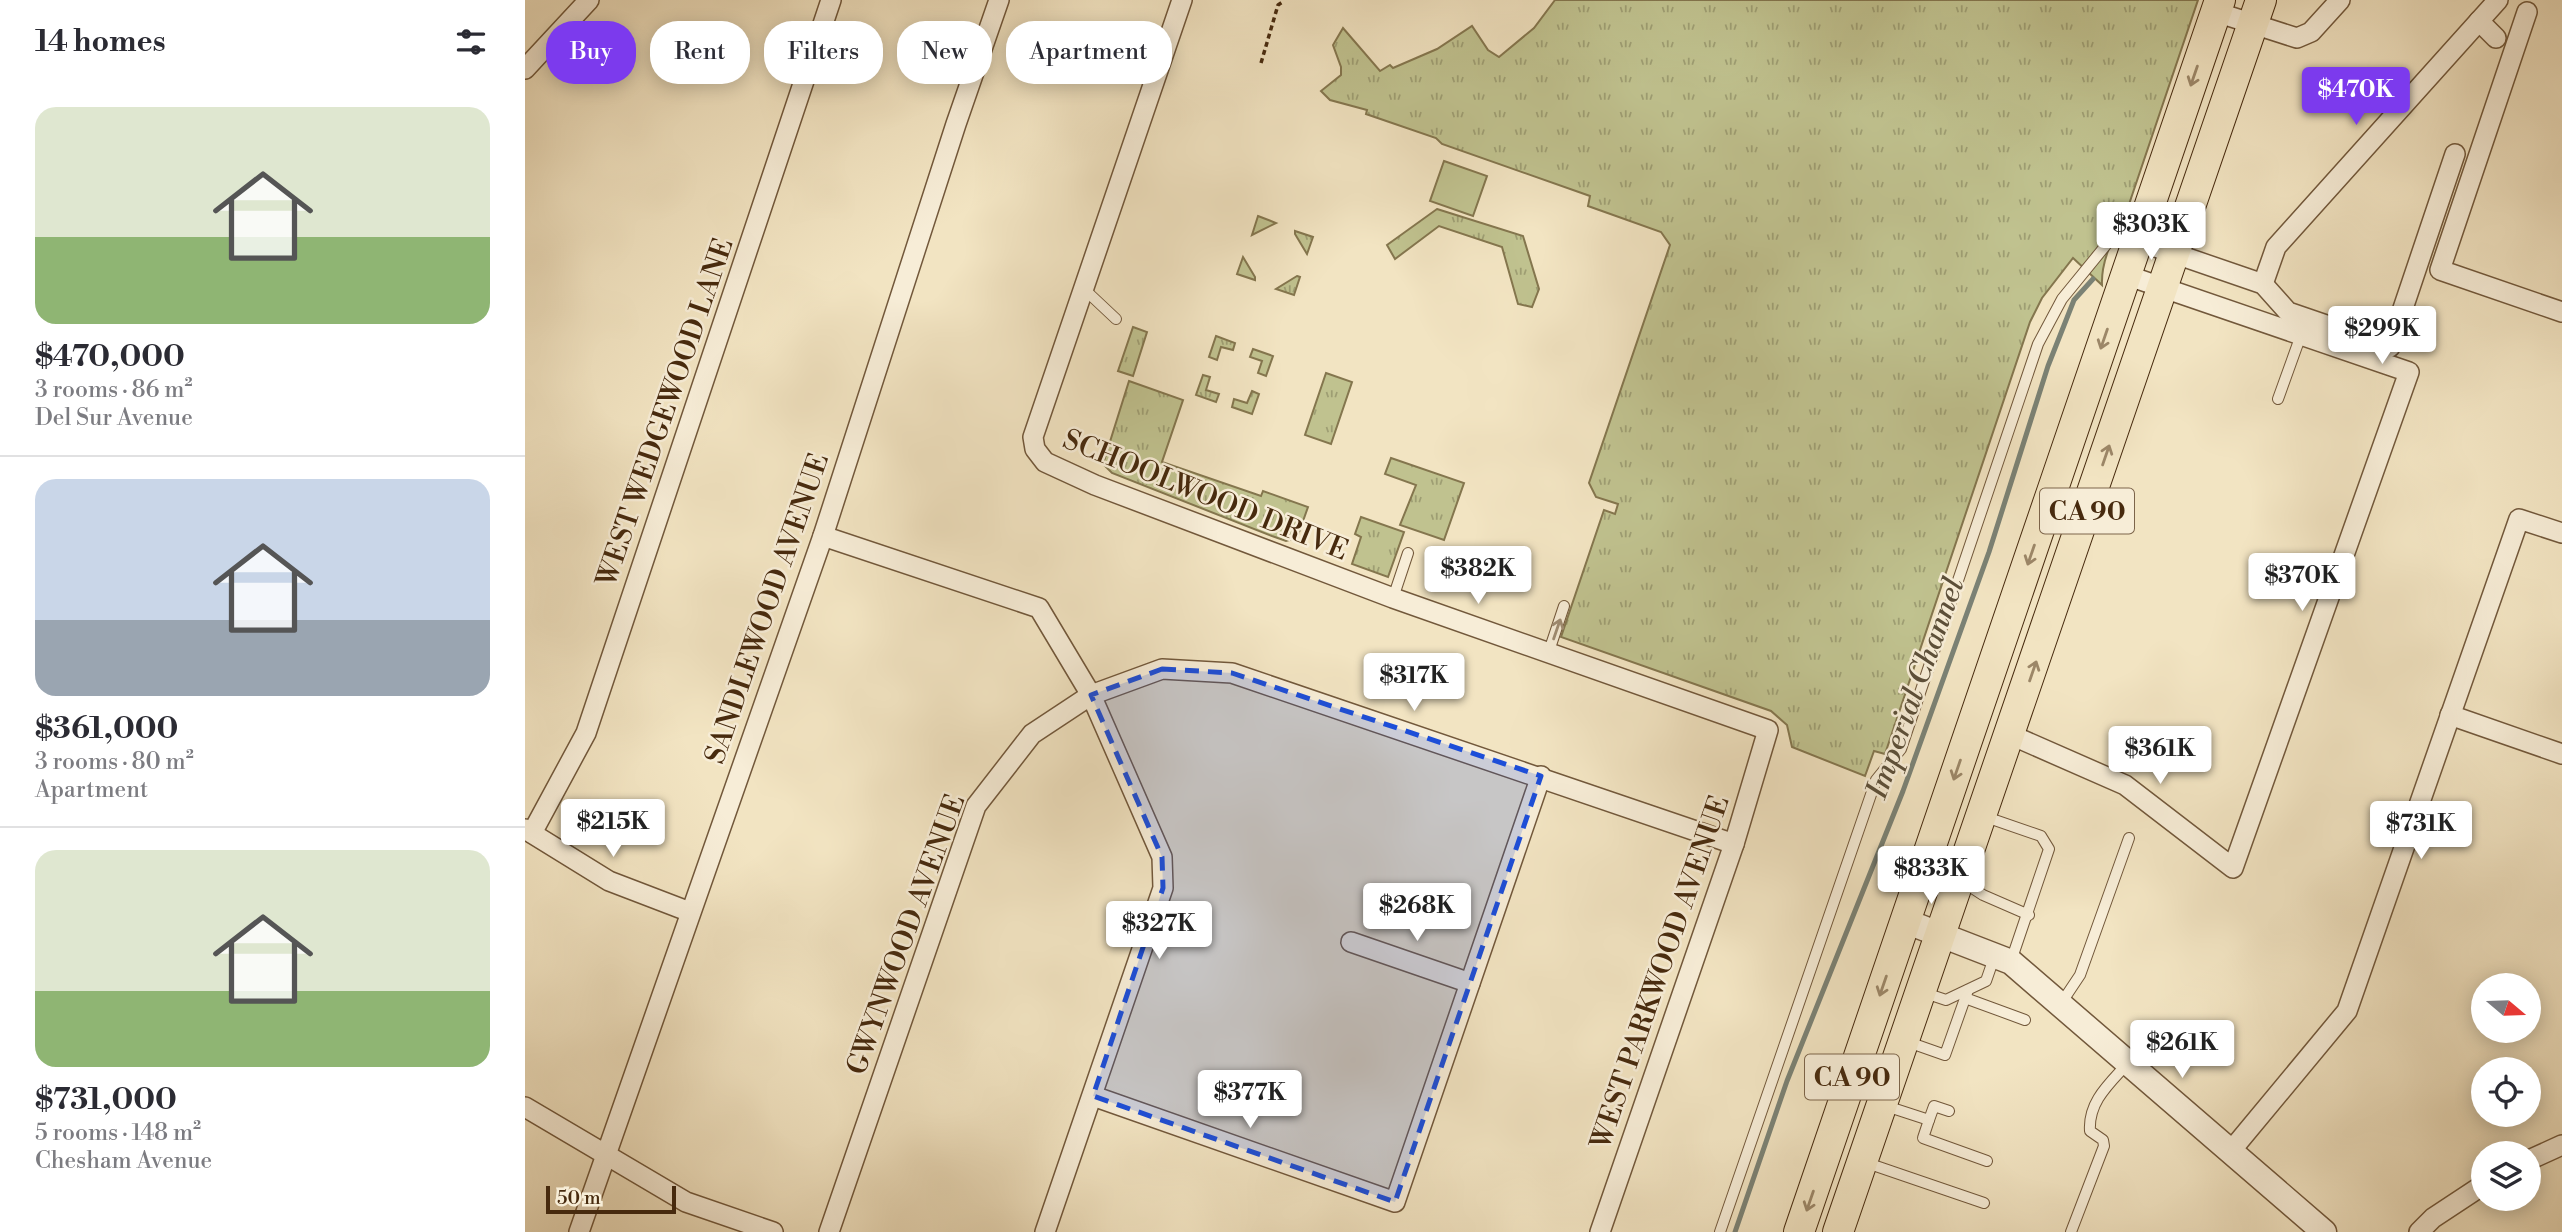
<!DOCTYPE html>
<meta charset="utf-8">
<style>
:root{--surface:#fff;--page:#f7f7f7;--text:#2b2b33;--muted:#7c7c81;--line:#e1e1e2;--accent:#7c3aed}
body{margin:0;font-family:"Libre Bodoni",serif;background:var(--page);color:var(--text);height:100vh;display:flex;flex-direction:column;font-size:26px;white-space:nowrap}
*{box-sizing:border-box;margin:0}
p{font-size:23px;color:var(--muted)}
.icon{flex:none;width:38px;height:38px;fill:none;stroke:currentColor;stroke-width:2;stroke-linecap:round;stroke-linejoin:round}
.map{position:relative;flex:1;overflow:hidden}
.side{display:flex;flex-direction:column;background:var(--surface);width:525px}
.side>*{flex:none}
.hud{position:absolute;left:21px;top:21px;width:665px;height:63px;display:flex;gap:14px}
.needle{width:46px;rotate:109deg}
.controls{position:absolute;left:1946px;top:973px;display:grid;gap:14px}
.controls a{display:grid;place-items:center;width:70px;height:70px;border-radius:50%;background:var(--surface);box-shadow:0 4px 18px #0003;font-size:35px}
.scale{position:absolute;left:21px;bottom:18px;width:130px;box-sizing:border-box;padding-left:7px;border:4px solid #472a0e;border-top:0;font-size:19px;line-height:24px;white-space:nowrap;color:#472a0e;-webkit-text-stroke:5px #f7edd7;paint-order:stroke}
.price{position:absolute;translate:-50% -60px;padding:0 16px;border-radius:7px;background:#fff;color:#222;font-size:23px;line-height:46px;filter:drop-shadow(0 2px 4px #0008)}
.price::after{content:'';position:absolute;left:50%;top:42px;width:21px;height:16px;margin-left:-10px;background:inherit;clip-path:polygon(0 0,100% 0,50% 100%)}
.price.current{background:var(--accent);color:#fff}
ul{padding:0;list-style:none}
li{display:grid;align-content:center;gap:14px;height:371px;padding:0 35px}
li+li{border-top:2px solid var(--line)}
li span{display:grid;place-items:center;height:217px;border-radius:21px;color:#555}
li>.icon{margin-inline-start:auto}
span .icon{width:126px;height:126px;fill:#fffc;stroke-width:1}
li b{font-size:30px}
h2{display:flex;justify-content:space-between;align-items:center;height:84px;padding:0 35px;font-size:30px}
.tag{padding:0 24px;border-radius:28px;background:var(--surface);box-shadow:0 4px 18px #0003;font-size:24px;line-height:63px}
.tag.current{background:var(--accent);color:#fff}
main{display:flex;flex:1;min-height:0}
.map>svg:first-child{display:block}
.grass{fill:url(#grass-tufts);stroke:#84764e;stroke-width:2}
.green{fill:#c0c28f;stroke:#84764e;stroke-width:2}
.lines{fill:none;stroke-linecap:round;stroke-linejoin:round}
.stream{stroke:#7b8275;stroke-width:5}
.service-casing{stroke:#72583b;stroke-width:12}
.minor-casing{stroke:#72583b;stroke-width:22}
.tertiary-casing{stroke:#72583b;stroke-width:27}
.primary-casing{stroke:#472a0e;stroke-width:32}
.path{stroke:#472a0e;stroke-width:3.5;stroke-dasharray:5 3.5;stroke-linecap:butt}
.service{stroke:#f7edd7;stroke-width:10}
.minor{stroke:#f7edd7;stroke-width:19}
.tertiary{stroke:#f7edd7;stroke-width:24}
.primary{stroke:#f2e4c2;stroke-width:30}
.oneway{stroke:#9c8768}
.oneway2{stroke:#9f8c72}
.marked{fill:#1d4ed8;fill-opacity:0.2;stroke:#1d4ed8;stroke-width:5;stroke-dasharray:14 9;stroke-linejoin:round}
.labels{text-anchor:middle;stroke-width:5;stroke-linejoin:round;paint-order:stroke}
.shield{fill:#f7edd7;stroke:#7c644a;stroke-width:2}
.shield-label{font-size:26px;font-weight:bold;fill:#472a0e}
.street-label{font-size:28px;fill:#472a0e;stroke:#f7edd7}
.water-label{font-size:30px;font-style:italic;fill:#5c4f39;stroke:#f7edd7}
</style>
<main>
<section class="side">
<h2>14 homes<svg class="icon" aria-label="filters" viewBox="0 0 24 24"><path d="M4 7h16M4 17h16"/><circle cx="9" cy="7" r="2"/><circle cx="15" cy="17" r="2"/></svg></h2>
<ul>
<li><span style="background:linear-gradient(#dfe7d0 60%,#8fb573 0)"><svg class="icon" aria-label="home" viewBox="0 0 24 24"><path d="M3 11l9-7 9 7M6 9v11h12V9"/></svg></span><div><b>$470,000</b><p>3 rooms · 86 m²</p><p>Del Sur Avenue</p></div></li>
<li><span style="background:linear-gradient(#c9d6e8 65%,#9aa5b1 0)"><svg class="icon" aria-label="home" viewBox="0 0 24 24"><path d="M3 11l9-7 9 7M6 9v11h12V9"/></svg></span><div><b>$361,000</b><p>3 rooms · 80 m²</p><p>Apartment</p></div></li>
<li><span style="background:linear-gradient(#dfe7d0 65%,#8fb573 0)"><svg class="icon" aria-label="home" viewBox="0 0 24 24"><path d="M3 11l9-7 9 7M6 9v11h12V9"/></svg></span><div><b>$731,000</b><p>5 rooms · 148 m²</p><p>Chesham Avenue</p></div></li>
</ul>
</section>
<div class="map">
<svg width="2037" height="1232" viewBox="0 0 2037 1232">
<defs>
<pattern id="grass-tufts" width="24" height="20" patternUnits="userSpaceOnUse" patternTransform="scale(1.75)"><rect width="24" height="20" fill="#c0c28f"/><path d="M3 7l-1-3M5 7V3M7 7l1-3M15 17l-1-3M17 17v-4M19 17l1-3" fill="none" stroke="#9e9e73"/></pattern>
</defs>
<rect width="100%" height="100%" fill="#f2e4c2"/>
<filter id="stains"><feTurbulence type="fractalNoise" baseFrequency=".00286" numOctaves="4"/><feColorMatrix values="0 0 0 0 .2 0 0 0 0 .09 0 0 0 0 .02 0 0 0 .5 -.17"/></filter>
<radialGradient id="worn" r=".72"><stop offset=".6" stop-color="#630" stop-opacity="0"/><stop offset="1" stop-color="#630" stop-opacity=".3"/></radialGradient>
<g class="grass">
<path d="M1030,0H1673L1598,222C1587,237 1576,263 1577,285L1548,258L1517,298L1505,322L1360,754L1349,751L1340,776L1267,747L1262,725L1246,711L1036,637L1079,510L1090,514L1093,504L1071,497L1064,483L1145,245L1136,232L1063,206L1065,196L917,144L911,138L841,114L842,110L805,100L796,91L816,75V67L808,45L818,28L855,71L865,65L868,68L912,49L947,26L963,50L974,57L1009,28Z"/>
<path d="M912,209L998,236L1014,289L1007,307L993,304L977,247L914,226L870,259L862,245Z"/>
<path d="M733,216L751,223L727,235Z"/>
<path d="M770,231L788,237L782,254L770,234Z"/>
<path d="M718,257L730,277V280L712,274Z"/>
<path d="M772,276L775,277L769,295L751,289Z"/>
<path d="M608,327L622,332L608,376L593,371Z"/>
<path d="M691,336L710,343L708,350L696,347L692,360L684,357Z"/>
<path d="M728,349L748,356L741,376L733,373L737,361L725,357Z"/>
<path d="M801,373L827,382L806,444L780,435Z"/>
<path d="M678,375L685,377L681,390L694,394L691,402L671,395Z"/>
<path d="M604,381L658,400L637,462L736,496L738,491L783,507L772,538L761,541L747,536L587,473L578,464Z"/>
<path d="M727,391L734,394L727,414L707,407L709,399L722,403Z"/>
<path d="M866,458L939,483L919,540L875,525L891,485L860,474Z"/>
<path d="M836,517L879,532L863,577L827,564L836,537L830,534Z"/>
</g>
<path class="green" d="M919,161L962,176L948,216L905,201Z"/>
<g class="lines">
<path class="stream" d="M1210,1232L1262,1081L1378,791L1464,552L1523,366L1549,300L1568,279"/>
<g class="service-casing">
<g id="service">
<path d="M558,288L591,319"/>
<path d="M1753,399L1776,335"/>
<path d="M1735,573L1804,597"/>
<path d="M868,598L883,553"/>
<path d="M1024,651L1039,606"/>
<path d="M1458,816L1516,836L1524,849L1486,961"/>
<path d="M1438,882L1458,895L1504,915"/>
<path d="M1400,993L1421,1000L1461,981L1470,955"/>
<path d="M1440,998L1500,1020"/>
<path d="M1535,1005L1555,975L1604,838"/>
<path d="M1383,1042L1420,1055L1443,990"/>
<path d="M1361,1106L1404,1120L1398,1138L1462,1161"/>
<path d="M1404,1120L1409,1106L1424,1111"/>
<path d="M1342,1163L1459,1203"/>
<path d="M1195,1232L1351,780L1376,749L1513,344L1537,299L1590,234L1610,241"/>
<path d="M1546,1232L1579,1146L1578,1140L1565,1131C1563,1102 1584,1084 1602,1064"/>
</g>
</g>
<g class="minor-casing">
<g id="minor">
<path d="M657,0L508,437L510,449L520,462L570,485L868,598L1243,730L1209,844L1075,1232"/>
<path d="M1691,12L1772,38L1786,32L1815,0"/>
<path d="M2002,12L1915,270L2037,312"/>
<path d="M1954,21L1971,38"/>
<path d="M0,69L64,0"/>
<path d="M1613,241L1738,284L1763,312L1865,347L1930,154"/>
<path d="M1738,284L1751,247L1973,0"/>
<path d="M298,536L514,608L566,695L637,857L638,888L520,1232"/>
<path d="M1925,715L2037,754"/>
<path d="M1486,735L1600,785L1708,868L1884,372L1601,275"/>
<path d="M0,829L84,881L165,912"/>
<path d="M7,833L61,733L306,0"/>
<path d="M826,942L945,983"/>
<path d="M568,1096L870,1202L1016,776"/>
<path d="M0,1107L161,1202L248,1232"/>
<path d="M1705,1152L1822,1011L1994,519L2037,533"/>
<path d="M2004,1160L2037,1145"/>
<path d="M54,1232L298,536L431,124L474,0"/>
<path d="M304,1232L451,806L507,734L566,695L637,669L707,673L1209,844"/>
<path d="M1894,1232L1908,1218L1958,1185"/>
</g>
</g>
<g class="tertiary-casing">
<path id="tertiary" d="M1380,921L1486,962L1799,1232"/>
</g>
<g class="primary-casing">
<g id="primary">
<path d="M1274,1232L1695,0"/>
<path d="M1313,1232L1736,0"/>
</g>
</g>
<path class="path" d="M736,63L753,5L759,1"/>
<use href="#service" class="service"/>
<use href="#minor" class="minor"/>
<use href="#tertiary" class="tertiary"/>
<use href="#primary" class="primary"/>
</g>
<defs><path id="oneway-shaft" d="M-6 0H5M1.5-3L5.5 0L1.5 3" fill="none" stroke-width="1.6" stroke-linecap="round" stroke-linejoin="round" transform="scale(1.75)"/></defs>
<g class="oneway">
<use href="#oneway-shaft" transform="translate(1669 76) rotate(109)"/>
<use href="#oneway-shaft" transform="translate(1579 339) rotate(109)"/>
<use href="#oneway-shaft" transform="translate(1581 455) rotate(-71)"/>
<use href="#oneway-shaft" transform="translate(1506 555) rotate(109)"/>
<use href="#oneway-shaft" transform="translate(1508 671) rotate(-71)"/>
<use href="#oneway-shaft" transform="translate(1432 770) rotate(109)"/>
<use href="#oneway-shaft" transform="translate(1358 986) rotate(109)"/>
<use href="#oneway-shaft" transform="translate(1285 1201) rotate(109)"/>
</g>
<use class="oneway2" href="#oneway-shaft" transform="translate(1032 629) rotate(-71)"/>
<path class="marked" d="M637,669L707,673L1016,776L870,1202L568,1096L638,888L637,857L566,695Z"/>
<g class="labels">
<g class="shield">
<rect x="1515" y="488.5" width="94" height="45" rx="5"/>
<rect x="1280" y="1054.5" width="94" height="45" rx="5"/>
</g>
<g class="shield-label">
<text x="1562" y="520">CA 90</text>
<text x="1327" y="1086">CA 90</text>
</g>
<g class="street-label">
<text transform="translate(139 412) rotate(-71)" y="10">WEST WEDGEWOOD LANE</text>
<text transform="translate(681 494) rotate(22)" y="10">SCHOOLWOOD DRIVE</text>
<text transform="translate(241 608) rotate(-71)" y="10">SANDLEWOOD AVENUE</text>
<text transform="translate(380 934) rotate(-70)" y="10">GWYNWOOD AVENUE</text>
<text transform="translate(1134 972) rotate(-71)" y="10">WEST PARKWOOD AVENUE</text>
</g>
<g class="water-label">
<text transform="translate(1390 688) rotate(-70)" y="10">Imperial Channel</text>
</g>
</g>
<rect width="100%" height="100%" filter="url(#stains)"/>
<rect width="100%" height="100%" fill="url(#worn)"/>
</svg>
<div class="controls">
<a><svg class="needle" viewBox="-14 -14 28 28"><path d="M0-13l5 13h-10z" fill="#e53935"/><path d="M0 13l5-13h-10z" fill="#7c7c81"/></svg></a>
<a><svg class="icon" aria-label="locate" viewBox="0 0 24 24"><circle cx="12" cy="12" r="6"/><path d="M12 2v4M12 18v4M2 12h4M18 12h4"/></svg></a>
<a><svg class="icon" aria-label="layers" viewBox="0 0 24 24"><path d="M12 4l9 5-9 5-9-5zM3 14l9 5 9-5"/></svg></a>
</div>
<div class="scale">50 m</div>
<b class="price current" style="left:1831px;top:127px">$470K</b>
<b class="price" style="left:1626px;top:262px">$303K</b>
<b class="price" style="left:1857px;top:366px">$299K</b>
<b class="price" style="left:953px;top:606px">$382K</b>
<b class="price" style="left:1777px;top:613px">$370K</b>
<b class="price" style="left:889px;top:713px">$317K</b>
<b class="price" style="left:1635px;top:786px">$361K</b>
<b class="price" style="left:88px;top:859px">$215K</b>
<b class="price" style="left:1896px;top:861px">$731K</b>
<b class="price" style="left:1406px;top:906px">$833K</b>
<b class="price" style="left:892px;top:943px">$268K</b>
<b class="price" style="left:634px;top:961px">$327K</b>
<b class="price" style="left:1657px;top:1080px">$261K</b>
<b class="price" style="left:725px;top:1130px">$377K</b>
<div class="hud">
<a class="tag current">Buy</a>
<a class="tag">Rent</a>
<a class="tag">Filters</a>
<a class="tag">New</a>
<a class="tag">Apartment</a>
</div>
</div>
</main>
